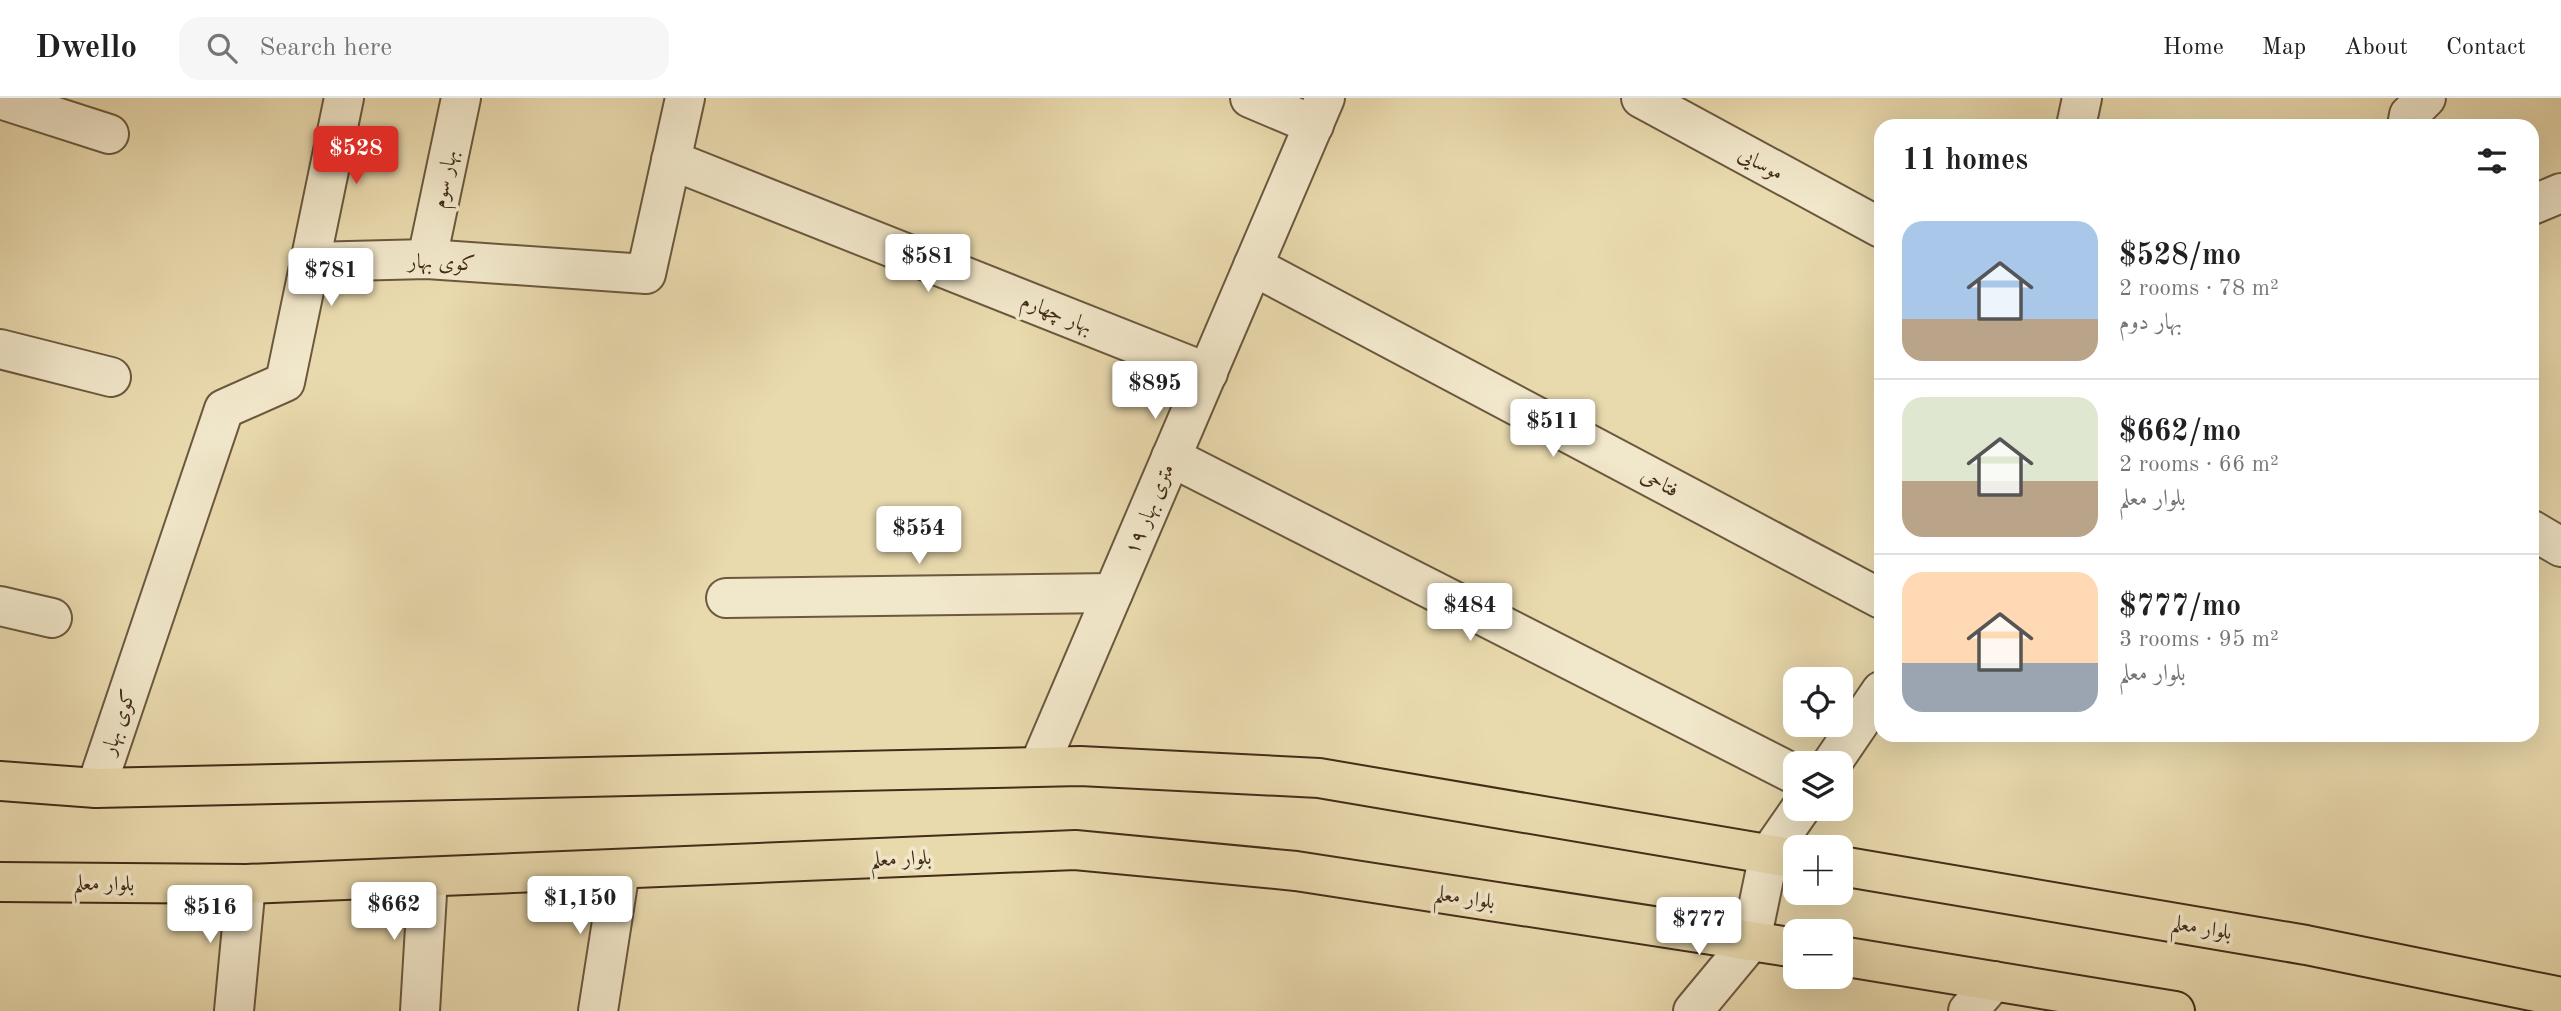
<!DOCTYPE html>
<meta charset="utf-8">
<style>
:root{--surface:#fff;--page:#f6f6f6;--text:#202124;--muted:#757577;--line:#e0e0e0;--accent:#d93025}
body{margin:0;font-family:"Old Standard TT",Amiri,serif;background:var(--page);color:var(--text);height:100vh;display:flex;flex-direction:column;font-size:26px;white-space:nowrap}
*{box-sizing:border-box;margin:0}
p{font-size:23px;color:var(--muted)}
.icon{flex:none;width:38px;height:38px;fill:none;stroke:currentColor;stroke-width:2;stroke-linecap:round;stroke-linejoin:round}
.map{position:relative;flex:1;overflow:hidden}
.side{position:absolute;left:1874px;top:21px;width:665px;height:623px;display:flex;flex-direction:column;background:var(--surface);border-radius:21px;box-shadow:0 7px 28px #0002}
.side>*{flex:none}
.controls{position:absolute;left:1783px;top:569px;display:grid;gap:14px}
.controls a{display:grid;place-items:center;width:70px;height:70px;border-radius:14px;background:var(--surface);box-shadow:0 7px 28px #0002;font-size:35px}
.price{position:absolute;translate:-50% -60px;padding:0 16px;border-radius:7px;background:#fff;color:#222;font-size:23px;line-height:46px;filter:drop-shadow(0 2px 4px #0008)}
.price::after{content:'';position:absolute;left:50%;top:42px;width:21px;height:16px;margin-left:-10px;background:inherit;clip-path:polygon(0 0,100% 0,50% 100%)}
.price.selected{background:var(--accent);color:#fff}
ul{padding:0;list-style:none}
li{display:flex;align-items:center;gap:21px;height:175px;padding:0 28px}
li+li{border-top:2px solid var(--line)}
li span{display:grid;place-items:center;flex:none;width:196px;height:140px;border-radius:21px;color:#555}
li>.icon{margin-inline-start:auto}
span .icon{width:84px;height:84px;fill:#fffc;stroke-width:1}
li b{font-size:30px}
h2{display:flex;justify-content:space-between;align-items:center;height:84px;padding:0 28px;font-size:30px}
header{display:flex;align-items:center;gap:42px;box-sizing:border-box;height:98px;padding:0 35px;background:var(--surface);border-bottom:2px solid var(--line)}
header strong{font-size:33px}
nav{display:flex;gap:38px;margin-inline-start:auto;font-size:24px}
.search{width:490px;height:63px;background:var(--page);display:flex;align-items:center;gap:18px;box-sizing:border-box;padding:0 24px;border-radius:21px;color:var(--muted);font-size:26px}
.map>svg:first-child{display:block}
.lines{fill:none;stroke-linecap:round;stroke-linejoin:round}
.minor-casing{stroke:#6c583e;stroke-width:42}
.major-casing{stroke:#432c19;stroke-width:42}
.minor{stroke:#f1e7ca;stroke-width:38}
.major{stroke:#e9daae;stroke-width:38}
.labels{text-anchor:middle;stroke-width:7;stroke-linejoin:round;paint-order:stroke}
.street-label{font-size:21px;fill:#432c19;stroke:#f1e7ca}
</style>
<header>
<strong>Dwello</strong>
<div class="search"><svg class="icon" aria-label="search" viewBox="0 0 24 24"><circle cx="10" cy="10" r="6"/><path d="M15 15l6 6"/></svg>Search here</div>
<nav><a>Home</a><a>Map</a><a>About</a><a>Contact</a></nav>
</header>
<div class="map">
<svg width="2561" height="913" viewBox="0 0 2561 913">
<rect width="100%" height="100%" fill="#e9daae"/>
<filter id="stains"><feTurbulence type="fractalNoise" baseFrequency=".00286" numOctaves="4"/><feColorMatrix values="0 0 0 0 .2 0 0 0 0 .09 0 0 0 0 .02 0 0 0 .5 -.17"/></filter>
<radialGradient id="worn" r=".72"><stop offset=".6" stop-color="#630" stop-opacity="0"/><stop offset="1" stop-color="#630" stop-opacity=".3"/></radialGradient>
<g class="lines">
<g class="minor-casing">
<g id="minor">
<path d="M1250,0L1314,27"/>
<path d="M1641,0L1881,130"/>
<path d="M0,1L109,36"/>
<path d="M2076,28L2082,0"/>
<path d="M2407,28L2409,17L2426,0"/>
<path d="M671,62L1208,275"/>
<path d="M2532,107L2561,95"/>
<path d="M427,161L461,0"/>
<path d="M310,164L344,0"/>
<path d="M1253,168L1881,501"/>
<path d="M0,251L111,279"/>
<path d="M1171,359L1796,677"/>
<path d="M2532,432L2561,449"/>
<path d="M726,500L1113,495"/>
<path d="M0,508L52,520"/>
<path d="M1832,665L1881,593"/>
<path d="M1039,668L1325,0"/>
<path d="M96,690L224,311L285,284L310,164L427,161L646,176L685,0"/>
<path d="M234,913L246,786"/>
<path d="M420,913L428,779"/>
<path d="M598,913L620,772"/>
<path d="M1693,913L1751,843L1769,756L1801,710"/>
<path d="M1968,913L1994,883"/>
</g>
</g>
<g class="major-casing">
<g id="major">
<path d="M0,683L96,690L1080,668L1319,680L1796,761"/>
<path d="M1841,768L2306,847L2561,899"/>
<path d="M0,784L246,786L1075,752L1296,773L1796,850"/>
<path d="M1841,858L2175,913"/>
</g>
</g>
<use href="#minor" class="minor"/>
<use href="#major" class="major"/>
</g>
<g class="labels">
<g class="street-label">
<text transform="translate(1761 65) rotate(28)" y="7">موسایی</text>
<text transform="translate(444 81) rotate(-78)" y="7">بهار سوم</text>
<text transform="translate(442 164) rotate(2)" y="7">کوی بهار</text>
<text transform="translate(1057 215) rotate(22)" y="7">بهار چهارم</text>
<text transform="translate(1660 384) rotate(28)" y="7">فتاحی</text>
<text transform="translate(1149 411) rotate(-67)" y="7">۱۹ متری بهار</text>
<text transform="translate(118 624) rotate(-71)" y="7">کوی بهار</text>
<text transform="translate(901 760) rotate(-2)" y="7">بلوار معلم</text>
<text transform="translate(104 785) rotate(1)" y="7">بلوار معلم</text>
<text transform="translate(1465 799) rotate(9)" y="7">بلوار معلم</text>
<text transform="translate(2202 829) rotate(10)" y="7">بلوار معلم</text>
</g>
</g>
<rect width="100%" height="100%" filter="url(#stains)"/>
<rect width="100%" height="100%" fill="url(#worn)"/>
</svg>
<div class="controls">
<a><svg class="icon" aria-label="locate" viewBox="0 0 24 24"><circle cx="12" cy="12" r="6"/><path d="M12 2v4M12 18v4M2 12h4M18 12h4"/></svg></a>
<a><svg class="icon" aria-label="layers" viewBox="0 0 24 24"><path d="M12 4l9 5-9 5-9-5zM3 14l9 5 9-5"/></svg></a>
<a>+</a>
<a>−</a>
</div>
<b class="price selected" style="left:356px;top:88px">$528</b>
<b class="price" style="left:928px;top:196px">$581</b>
<b class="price" style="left:331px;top:210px">$781</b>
<b class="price" style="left:1155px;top:323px">$895</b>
<b class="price" style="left:1553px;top:361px">$511</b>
<b class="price" style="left:919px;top:468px">$554</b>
<b class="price" style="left:1470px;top:545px">$484</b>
<b class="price" style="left:580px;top:838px">$1,150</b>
<b class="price" style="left:394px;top:844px">$662</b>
<b class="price" style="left:210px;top:847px">$516</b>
<b class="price" style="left:1699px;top:859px">$777</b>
<section class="side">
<h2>11 homes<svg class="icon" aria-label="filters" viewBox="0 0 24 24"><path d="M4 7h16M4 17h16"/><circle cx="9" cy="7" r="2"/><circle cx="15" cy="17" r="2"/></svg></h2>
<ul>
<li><span style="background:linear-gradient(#a9c7e8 70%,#b9a48a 0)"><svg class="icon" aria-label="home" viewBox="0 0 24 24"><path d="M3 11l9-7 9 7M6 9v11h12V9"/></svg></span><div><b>$528/mo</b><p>2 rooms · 78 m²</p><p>بهار دوم</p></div></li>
<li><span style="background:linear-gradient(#dfe7d0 60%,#b9a48a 0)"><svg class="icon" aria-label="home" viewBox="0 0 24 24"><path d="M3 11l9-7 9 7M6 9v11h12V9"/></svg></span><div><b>$662/mo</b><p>2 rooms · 66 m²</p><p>بلوار معلم</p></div></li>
<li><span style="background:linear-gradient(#ffd9b3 65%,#9aa5b1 0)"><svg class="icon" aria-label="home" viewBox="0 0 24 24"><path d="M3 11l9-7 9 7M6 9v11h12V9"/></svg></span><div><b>$777/mo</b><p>3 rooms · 95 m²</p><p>بلوار معلم</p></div></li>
</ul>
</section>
</div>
